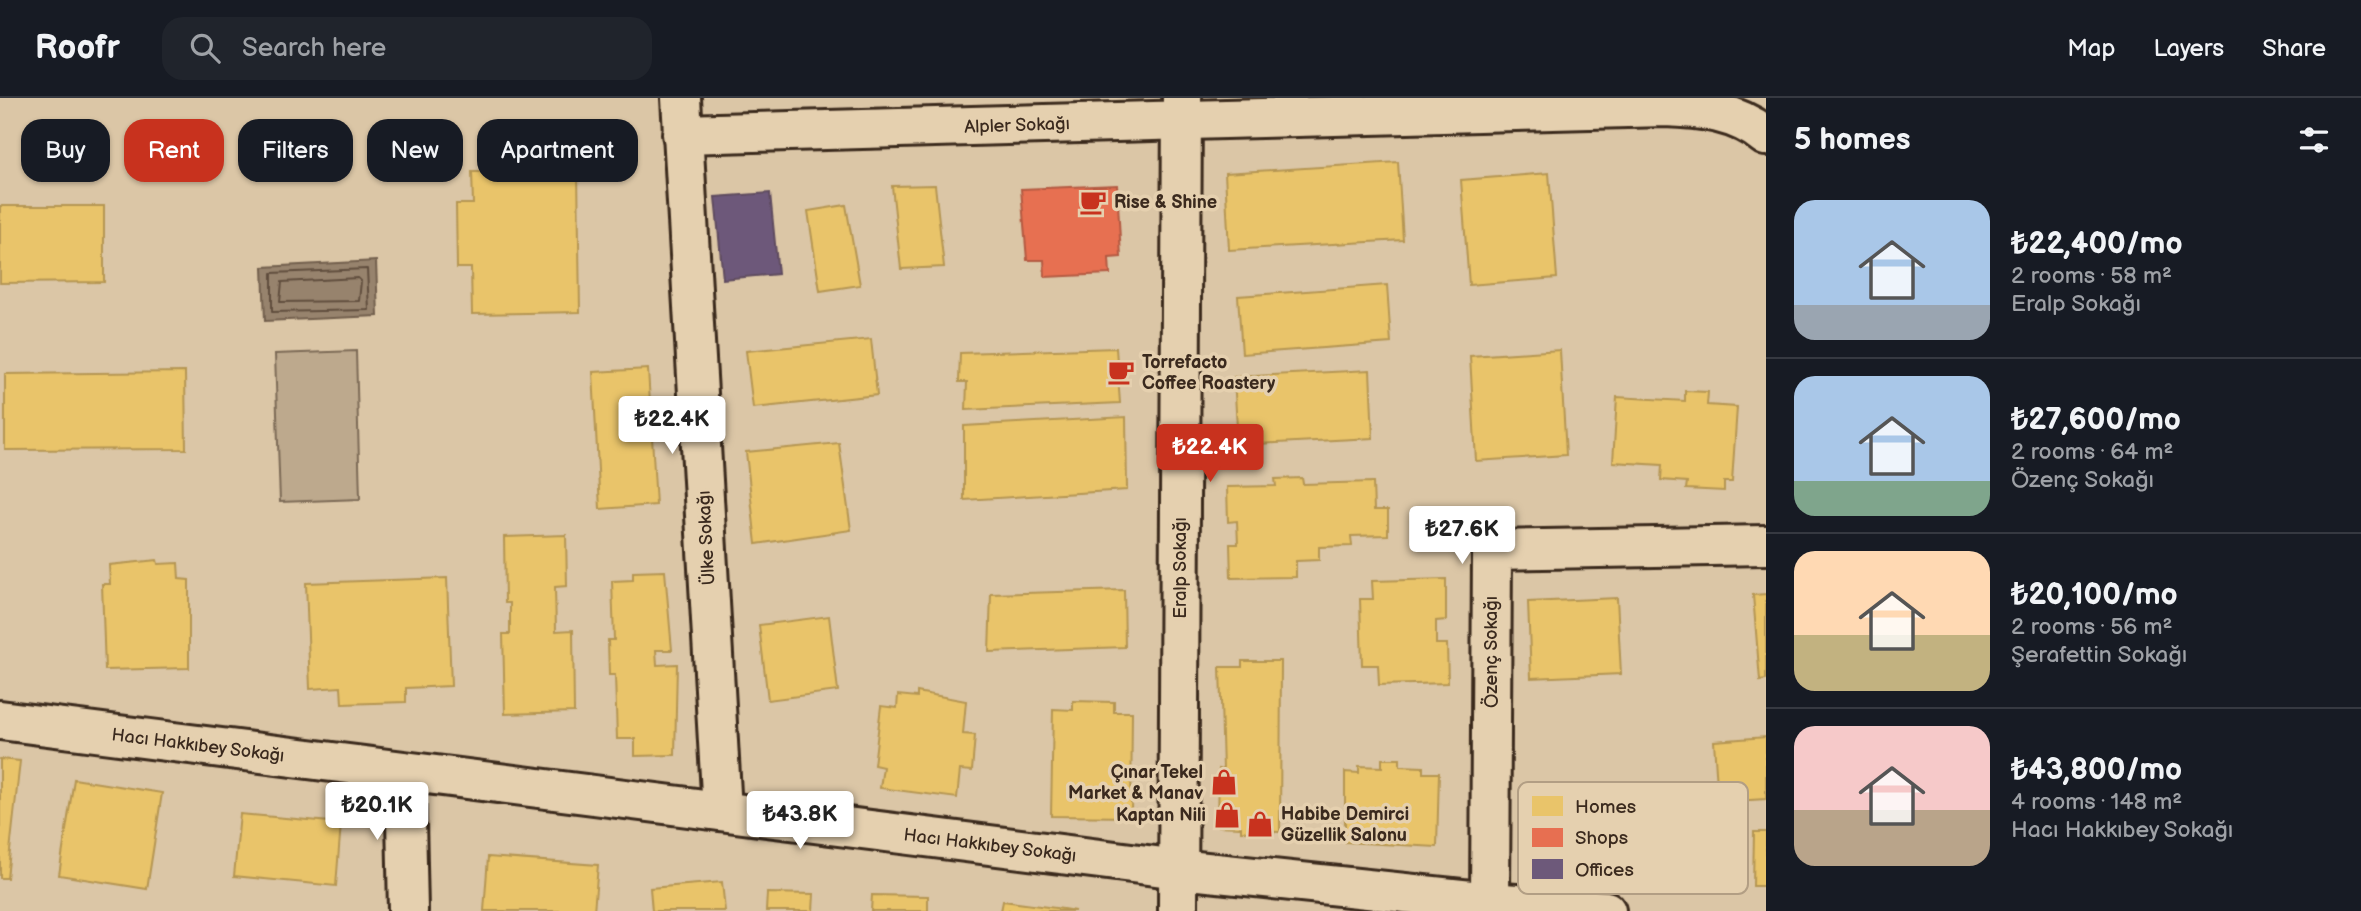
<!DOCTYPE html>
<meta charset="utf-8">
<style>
:root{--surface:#171b24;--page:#20242c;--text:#f1f3f6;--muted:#9ea1a6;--line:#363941;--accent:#c8321e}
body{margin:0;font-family:"Balsamiq Sans",sans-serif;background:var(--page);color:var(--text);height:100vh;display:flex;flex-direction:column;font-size:26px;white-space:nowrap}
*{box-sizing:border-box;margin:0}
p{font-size:23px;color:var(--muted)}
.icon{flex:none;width:38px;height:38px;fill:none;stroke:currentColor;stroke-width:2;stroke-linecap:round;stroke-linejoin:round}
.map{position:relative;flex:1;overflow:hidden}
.details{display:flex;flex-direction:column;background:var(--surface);width:595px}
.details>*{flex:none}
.banner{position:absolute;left:21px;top:21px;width:665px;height:63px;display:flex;gap:14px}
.price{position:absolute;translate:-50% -60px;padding:0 16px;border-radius:7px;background:#fff;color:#222;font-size:23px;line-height:46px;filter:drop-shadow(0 2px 4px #0008)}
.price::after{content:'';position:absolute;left:50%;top:42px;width:21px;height:16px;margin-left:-10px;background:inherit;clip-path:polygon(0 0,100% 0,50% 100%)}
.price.on{background:var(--accent);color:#fff}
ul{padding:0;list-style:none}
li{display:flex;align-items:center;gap:21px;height:175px;padding:0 28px}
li+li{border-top:2px solid var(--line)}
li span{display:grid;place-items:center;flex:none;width:196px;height:140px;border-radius:21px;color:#555}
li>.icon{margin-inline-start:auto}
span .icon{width:84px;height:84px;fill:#fffc;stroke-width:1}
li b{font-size:30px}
h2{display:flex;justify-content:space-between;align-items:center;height:84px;padding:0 28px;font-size:30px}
.tag{padding:0 24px;border-radius:21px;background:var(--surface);box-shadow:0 2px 5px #0004;font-size:24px;line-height:63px}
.tag.on{background:var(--accent);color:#fff}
header{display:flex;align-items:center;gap:42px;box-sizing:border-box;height:98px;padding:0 35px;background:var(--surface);border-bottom:2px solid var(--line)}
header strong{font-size:33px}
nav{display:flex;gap:38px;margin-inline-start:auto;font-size:24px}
.search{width:490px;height:63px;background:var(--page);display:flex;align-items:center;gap:18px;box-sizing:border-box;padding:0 24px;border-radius:21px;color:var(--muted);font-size:26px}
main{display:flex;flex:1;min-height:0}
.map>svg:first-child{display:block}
.green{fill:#bda98d;stroke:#7c6a56;stroke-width:2}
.water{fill:#97836d;stroke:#725f4d;stroke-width:2}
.homes{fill:#e9c46a;stroke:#b59653;stroke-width:2}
.shops{fill:#e76f51;stroke:#b35a42;stroke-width:2}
.offices{fill:#6d597a;stroke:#5e4b5e;stroke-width:2}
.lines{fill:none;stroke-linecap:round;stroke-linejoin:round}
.shore{stroke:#604e3e;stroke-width:2}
.minor-casing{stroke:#3b2a1e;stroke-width:44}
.minor{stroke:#e5d0af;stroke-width:38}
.labels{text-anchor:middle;stroke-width:7;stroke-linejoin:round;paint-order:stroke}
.street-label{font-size:18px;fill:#3b2a1e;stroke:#e5d0af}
.poi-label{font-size:18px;font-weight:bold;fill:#3b2a1e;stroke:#e5d0af;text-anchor:start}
.key{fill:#e5d0af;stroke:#b29e84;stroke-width:2}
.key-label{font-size:19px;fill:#3b2a1e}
</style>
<header>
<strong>Roofr</strong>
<div class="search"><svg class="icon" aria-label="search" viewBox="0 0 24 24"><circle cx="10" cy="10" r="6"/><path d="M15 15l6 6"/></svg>Search here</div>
<nav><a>Map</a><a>Layers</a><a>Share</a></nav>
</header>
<main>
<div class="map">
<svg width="1766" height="813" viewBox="0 0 1766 813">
<rect width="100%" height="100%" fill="#dbc6a6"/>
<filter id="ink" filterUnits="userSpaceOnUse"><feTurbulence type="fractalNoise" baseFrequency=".0143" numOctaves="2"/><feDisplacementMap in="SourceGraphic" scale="14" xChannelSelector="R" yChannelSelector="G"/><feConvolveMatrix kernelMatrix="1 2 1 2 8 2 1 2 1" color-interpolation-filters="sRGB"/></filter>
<g filter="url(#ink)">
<path class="green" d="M356,253L360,401L280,404L275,256Z"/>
<path class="water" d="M376,163L378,218L265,223L263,169Z"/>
<g class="homes">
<path d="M1398,64L1403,142L1229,152L1225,75Z"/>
<path d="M578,73L580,214L472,216L471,170H457L456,106H473L472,74Z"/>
<path d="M1549,75L1557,180L1469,187L1461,82Z"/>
<path d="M935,87L944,169L901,171L892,88Z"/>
<path d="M846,107L860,187L820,193L808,113Z"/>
<path d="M0,108H104V184L0,185Z"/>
<path d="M1387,187L1391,245L1242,256L1238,198Z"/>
<path d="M871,241L877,297L753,310L746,253Z"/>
<path d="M1116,250L1120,305L966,312L967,284H959L960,255Z"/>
<path d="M1560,252L1566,357L1476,363L1470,258Z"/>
<path d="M648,271L656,407L600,411L593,274Z"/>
<path d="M1370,272L1373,340L1238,347L1234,279Z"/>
<path d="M185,274L186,351L5,352V276Z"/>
<path d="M1685,293L1708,294L1707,307L1737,309L1732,384H1724V393L1686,391L1687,384L1661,382L1662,367L1613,364L1617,299L1685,303Z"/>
<path d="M1126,319L1127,392L964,402V328Z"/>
<path d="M839,345L851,432L756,446L746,354Z"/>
<path d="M1302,380L1303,386L1373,384L1374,412H1388V437L1351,438L1352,448L1319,449V462L1296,463V479L1231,480L1230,446H1238L1237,423L1228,424L1227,389L1276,388L1275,381Z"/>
<path d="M566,437L567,488L555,489L556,533L573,532L574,614L505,616L503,536H510V505H505L504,439Z"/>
<path d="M157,462L158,466L178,465L179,481L189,482V570L105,572L102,486H110L109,467Z"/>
<path d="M665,473L672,552H656L657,567L677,566L675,657L635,658V641H617L615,577H609L608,542H614L612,483L633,482V474Z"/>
<path d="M447,480L451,588L406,590V604L342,606L341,589L310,591L306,485Z"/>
<path d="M1446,481V522L1436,523V546H1447L1448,585L1379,587L1378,567H1362L1360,501H1373L1372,483Z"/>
<path d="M1124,492L1125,549L989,554L991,496Z"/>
<path d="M1766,496V582L1760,583L1753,497Z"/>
<path d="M1617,500L1621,576L1531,580L1528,504Z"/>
<path d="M829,518L838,593L768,602L759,527Z"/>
<path d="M1242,563H1281L1280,734L1241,733V729L1218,728L1219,671L1223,672L1220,569H1242Z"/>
<path d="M917,594L966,603L963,636L975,637L972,673L960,672L957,700L880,690L883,669L874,667L881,608L897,610L898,597L917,599Z"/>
<path d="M1073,603L1114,604V614H1132L1131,719L1051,718L1053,611L1073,612Z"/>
<path d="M1766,639V701L1718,704L1714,643Z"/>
<path d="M0,661L20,663L7,780H0Z"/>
<path d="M1382,661H1400V668L1423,669V675H1439L1437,749L1345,744V674L1359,675V668L1382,669Z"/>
<path d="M74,681L162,695L147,791L59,777Z"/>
<path d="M240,716L341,725L336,788L234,778Z"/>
<path d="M1754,734H1766V788H1753Z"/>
<path d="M488,759L598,767L594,813H484Z"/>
<path d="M722,784L725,813H652L650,790Z"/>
<path d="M767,795L814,796L813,813H766Z"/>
<path d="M872,797L928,798V813H871Z"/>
<path d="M1003,803L1063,811L1075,813H1001Z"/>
</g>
<path class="shops" d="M1117,87L1121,159L1109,160L1110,176L1045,179L1044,162H1027L1021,91Z"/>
<path class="offices" d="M770,95L778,176L723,181L715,99Z"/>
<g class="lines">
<g class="shore">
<path d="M367,171L369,212L272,214V175Z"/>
<path d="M358,180L361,183L359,203L280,204L282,184Z"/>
</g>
<g class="minor-casing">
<g id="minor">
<path d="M681,0L722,713"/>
<path d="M682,36L1664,9C1700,10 1737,14 1766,38"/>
<path d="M0,622L1179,771L1490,804L1606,813"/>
<path d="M405,674L408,813"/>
<path d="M1490,804L1492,452L1766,447"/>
<path d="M1178,813L1182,0"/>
</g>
</g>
<use href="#minor" class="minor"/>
</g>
</g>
<defs>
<g id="cafe-bare" transform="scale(2.1)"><path d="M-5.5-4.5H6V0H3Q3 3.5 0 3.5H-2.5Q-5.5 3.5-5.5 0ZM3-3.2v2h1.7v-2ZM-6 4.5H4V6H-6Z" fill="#c8321e" stroke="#e5d0af" stroke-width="2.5" paint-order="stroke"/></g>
<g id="shop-bare" transform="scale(2.1)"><path d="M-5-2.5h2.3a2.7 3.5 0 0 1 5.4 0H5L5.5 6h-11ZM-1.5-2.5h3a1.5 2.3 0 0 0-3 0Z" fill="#c8321e" stroke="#e5d0af" stroke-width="2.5" paint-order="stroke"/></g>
</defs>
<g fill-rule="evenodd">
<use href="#cafe-bare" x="1093" y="104"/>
<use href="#cafe-bare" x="1121" y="274"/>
<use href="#shop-bare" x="1224" y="684"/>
<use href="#shop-bare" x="1227" y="717"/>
<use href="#shop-bare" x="1260" y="726"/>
</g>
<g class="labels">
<g class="street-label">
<text transform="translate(1017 27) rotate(-2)" y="6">Alpler Sokağı</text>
<text transform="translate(706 440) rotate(-93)" y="6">Ülke Sokağı</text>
<text transform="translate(1180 470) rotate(-90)" y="6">Eralp Sokağı</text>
<text transform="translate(1491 554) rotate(-90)" y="6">Özenç Sokağı</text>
<text transform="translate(198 647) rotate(7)" y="6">Hacı Hakkıbey Sokağı</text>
<text transform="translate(990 747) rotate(7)" y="6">Hacı Hakkıbey Sokağı</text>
</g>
<g class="poi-label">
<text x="1114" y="110">Rise &amp; Shine</text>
<text x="1142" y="270">Torrefacto<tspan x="1142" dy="21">Coffee Roastery</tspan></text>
<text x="1203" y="680" text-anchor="end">Çınar Tekel<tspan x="1203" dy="21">Market &amp; Manav</tspan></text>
<text x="1281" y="722">Habibe Demirci<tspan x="1281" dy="21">Güzellik Salonu</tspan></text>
<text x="1206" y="723" text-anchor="end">Kaptan Nili</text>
</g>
</g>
<rect x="1518" y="684" width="230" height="112" rx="10" class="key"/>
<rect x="1532" y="698" width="31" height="20" fill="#e9c46a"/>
<rect x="1532" y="730" width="31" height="19" fill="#e76f51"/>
<rect x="1532" y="761" width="31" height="20" fill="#6d597a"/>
<g class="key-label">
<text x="1575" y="715">Homes</text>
<text x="1575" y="746">Shops</text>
<text x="1575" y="778">Offices</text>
</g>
</svg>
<b class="price" style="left:672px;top:358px">₺22.4K</b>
<b class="price on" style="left:1210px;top:386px">₺22.4K</b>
<b class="price" style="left:1462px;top:468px">₺27.6K</b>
<b class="price" style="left:377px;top:744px">₺20.1K</b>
<b class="price" style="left:800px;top:753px">₺43.8K</b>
<div class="banner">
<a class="tag">Buy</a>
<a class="tag on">Rent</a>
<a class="tag">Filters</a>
<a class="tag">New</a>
<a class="tag">Apartment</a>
</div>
</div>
<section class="details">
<h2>5 homes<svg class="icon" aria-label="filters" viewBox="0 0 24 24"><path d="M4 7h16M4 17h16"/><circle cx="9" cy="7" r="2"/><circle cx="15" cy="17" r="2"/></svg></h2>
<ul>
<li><span style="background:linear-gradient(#a9c7e8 75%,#9aa5b1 0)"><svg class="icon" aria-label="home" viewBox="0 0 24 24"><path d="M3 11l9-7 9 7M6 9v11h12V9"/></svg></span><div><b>₺22,400/mo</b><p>2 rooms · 58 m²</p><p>Eralp Sokağı</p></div></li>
<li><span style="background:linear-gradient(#a9c7e8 75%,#7fa58c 0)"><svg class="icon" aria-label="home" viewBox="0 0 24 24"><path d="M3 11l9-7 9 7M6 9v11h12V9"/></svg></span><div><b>₺27,600/mo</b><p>2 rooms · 64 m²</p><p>Özenç Sokağı</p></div></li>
<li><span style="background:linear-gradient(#ffd9b3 60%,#c2b280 0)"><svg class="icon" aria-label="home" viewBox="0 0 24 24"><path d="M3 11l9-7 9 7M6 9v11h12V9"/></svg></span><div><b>₺20,100/mo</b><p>2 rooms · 56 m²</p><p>Şerafettin Sokağı</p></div></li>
<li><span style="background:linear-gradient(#f6c9c9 60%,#b9a48a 0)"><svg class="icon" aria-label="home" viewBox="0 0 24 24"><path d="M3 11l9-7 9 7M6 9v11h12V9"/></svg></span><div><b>₺43,800/mo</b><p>4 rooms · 148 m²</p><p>Hacı Hakkıbey Sokağı</p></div></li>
</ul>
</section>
</main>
